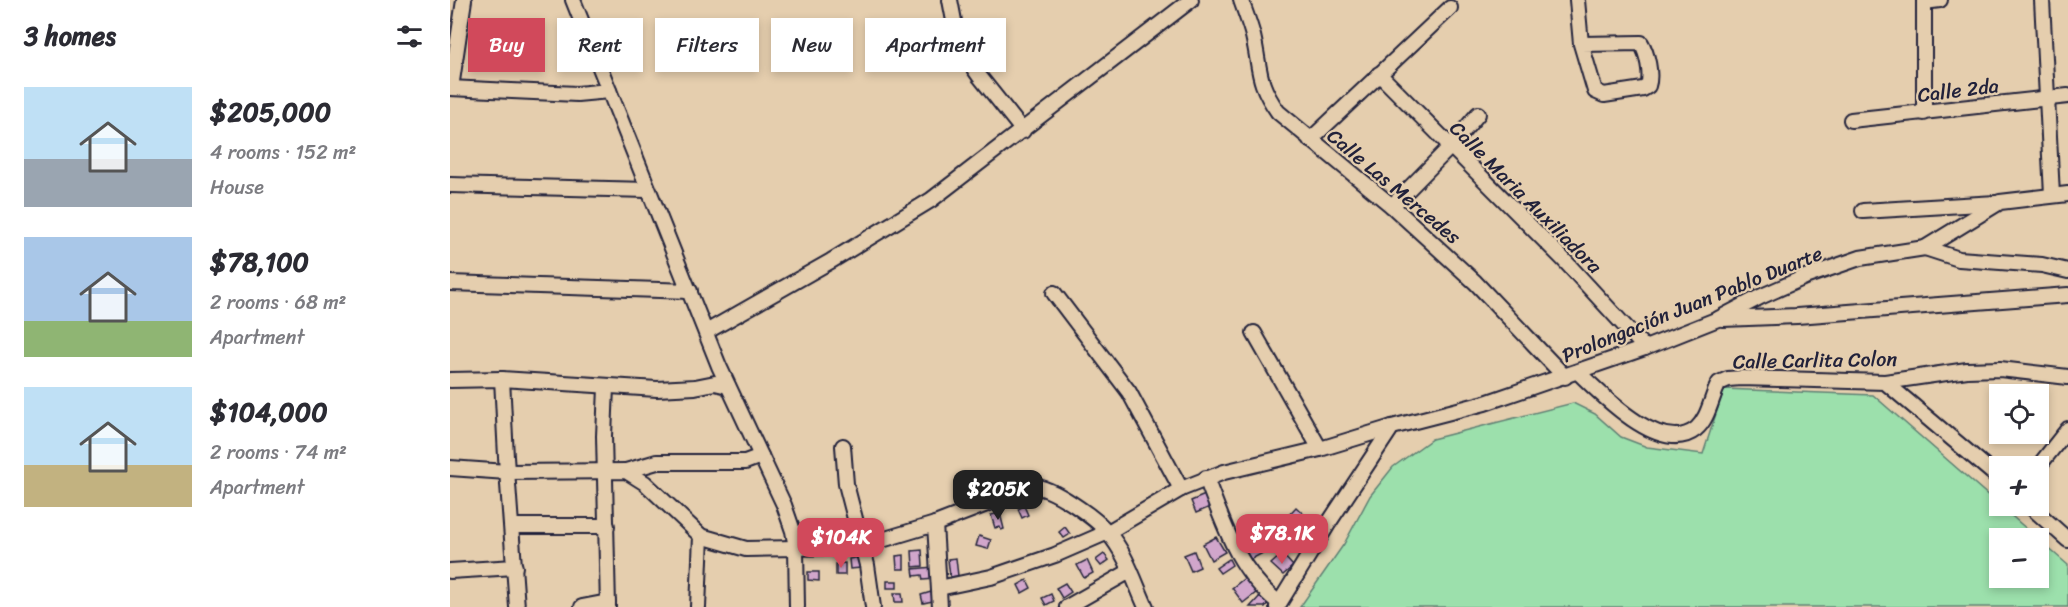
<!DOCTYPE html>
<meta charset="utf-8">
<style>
:root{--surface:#fff;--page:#f2f2f3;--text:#2b2b33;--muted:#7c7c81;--accent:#d1495b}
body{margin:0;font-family:Sriracha,sans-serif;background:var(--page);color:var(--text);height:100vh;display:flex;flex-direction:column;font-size:22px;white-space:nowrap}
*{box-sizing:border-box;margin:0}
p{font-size:20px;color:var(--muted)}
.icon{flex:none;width:33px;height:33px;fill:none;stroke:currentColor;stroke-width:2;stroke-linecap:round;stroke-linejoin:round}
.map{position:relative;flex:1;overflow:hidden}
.panel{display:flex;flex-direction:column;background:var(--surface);width:450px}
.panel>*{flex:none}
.guide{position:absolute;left:18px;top:18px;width:570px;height:54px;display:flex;gap:12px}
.tools{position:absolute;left:1539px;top:384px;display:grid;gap:12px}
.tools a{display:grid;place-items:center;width:60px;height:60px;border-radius:0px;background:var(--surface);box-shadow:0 3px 9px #0003;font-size:30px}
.price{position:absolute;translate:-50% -51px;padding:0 14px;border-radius:12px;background:var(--accent);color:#fff;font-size:20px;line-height:39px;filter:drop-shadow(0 2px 3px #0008)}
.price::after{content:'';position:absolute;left:50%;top:36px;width:18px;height:14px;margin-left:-9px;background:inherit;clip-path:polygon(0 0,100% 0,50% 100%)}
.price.on{background:#222;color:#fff}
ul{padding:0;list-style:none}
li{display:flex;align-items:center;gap:18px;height:150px;padding:0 24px}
li span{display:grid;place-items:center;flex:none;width:168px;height:120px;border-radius:0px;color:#555}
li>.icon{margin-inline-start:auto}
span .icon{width:72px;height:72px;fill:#fffc;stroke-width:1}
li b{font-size:26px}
h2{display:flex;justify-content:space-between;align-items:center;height:72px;padding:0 24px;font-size:26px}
.tag{padding:0 21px;border-radius:0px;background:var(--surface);box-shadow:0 3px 9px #0003;font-size:21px;line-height:54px}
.tag.on{background:var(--accent);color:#fff}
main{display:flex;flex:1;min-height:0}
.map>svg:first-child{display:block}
.green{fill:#9ce0ac;stroke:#5f8174;stroke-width:1.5}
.building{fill:#d1a6cb;stroke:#22223b;stroke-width:1.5}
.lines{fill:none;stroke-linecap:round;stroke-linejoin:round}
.street-casing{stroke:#22223b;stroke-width:18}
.street{stroke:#e5ceae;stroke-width:14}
.labels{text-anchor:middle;stroke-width:4.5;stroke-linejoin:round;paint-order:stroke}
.street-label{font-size:20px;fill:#22223b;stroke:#e5ceae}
</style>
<main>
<section class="panel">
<h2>3 homes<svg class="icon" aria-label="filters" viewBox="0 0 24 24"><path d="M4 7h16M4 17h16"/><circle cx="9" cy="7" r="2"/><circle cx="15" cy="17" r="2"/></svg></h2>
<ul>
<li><span style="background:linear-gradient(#bfe0f5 60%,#9aa5b1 0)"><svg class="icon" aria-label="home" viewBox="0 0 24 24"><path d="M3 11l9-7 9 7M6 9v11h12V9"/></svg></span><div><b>$205,000</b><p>4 rooms · 152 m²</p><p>House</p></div></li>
<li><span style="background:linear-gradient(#a9c7e8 70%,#8fb573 0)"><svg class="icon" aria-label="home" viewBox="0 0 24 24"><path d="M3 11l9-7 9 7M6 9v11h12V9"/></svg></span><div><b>$78,100</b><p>2 rooms · 68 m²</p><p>Apartment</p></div></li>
<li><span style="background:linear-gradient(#bfe0f5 65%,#c2b280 0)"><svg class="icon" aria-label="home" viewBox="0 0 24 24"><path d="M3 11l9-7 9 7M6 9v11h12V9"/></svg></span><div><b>$104,000</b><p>2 rooms · 74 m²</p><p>Apartment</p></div></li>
</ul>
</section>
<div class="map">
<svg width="1618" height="607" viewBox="0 0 1618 607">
<rect width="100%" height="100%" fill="#e5ceae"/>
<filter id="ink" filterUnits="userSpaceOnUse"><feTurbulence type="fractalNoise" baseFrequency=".0167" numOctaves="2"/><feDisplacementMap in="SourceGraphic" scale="12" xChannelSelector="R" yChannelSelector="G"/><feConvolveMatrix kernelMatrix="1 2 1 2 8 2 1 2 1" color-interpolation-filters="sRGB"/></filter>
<g filter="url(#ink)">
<path class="green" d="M1274,389L1423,395L1587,538H1550V578H1588L1589,540L1618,565V607H850L894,544L920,496L943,467L982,439L1123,403L1145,414L1171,437L1197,447L1253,454Z"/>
<g class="building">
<path d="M755,495L760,507L746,513L741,501Z"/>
<path d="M574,506L578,515L572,518L568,509Z"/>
<path d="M846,507L862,522L849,536L833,521Z"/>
<path d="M550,513L554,529L551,530L550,527L545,528L541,515Z"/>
<path d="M615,527L620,534L614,538L609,532Z"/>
<path d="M813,531L822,548L798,561L789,544Z"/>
<path d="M529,536L541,540L538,549L526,546Z"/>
<path d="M766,537L775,552L761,560L753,544Z"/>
<path d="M472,550L473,566L463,567L462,551Z"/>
<path d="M744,551L750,567L741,571L734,555Z"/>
<path d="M654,554L659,560L651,566L646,560Z"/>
<path d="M832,554L843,566L833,575L821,564Z"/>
<path d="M454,555V569H447L446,556Z"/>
<path d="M410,557L411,568L400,569L399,559Z"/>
<path d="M506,558L508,576L500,577L498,559Z"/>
<path d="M779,559L782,565L770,573L766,568Z"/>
<path d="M637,560L643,573L634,578L627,565Z"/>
<path d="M395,563V575H386V564Z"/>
<path d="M483,567L485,579L473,580L472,575L464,576L463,569Z"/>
<path d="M358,572H369V581L358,580Z"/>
<path d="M796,577L807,592L793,603L782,588Z"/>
<path d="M577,580L581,588L572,593L568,585Z"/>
<rect x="437" y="581" width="10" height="7"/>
<path d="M615,583L621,592L612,598L606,588Z"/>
<path d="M481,592L483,601L473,603L471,595Z"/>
<path d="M444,593H452L453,602H445Z"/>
<path d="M601,594L604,601L596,605L592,598Z"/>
<path d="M811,595L819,602L815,607H800Z"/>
</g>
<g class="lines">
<g class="street-casing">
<g id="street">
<path d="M123,0L269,366L334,505L343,531L346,548L412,546L485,524L581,487C598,483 647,519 658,533C676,553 685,583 696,607"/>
<path d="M500,0L509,47L530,77L573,131"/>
<path d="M791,0C795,12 800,24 803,36C811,70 806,81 828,112L942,206L1025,282L1115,377"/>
<path d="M1127,0L1131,44L1145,91L1154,95L1193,89L1198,86C1202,74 1197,53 1191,43L1131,44"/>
<path d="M1474,0V113"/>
<path d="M1592,0L1602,195"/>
<path d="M1474,2L1490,0"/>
<path d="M929,74L1113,259L1195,348"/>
<path d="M0,88L127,94L159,91"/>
<path d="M1,88L14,0"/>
<path d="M1401,120L1618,96"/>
<path d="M860,140L1000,8"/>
<path d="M0,185L198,190"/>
<path d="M942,206L1000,147L1028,114"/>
<path d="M1413,211L1546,203"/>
<path d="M1475,248L1509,259L1592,265L1618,271"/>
<path d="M0,283L240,291"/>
<path d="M604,293L679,392L731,489"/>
<path d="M1273,319L1347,316L1618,295"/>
<path d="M256,332L381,261L481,200L741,0"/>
<path d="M804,333L870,449"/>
<path d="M1128,372C1151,394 1211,457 1246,429C1259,418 1261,397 1269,383L1278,379L1291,378L1435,382L1517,370L1550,369L1618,377"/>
<path d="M52,379L56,457L67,607"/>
<path d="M0,380L52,379L207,389L245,387L265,383L278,386"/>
<path d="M1435,382L1550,479"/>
<path d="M156,387L154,436L158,607"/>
<path d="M393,446L396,484L417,565L423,607"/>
<path d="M1588,467L1618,429"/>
<path d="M0,468L57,472L176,471L195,483L251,536L296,549L346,548L347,607"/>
<path d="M176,471L207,462H295L311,456"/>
<path d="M756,478C774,525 788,571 829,603"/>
<path d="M1580,506L1618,540"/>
<path d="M485,524L490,607"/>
<path d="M62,526H157"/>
<path d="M0,571L65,567"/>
<path d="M489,588L541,577L605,555L658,532L731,489L774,472L870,449L942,427"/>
<path d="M132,607L158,602"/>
<path d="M248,607L251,536"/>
<path d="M617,607L680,571"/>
<path d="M827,607L878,524L942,427L1035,403L1195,348L1268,319L1310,297L1355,277L1410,258L1475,248L1550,202L1618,194"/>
</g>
</g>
<use href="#street" class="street"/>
</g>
</g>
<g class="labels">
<g class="street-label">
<text transform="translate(1508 90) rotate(-7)" y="7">Calle 2da</text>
<text transform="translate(944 186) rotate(40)" y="7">Calle Las Mercedes</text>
<text transform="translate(1076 197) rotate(45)" y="7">Calle Maria Auxiliadora</text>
<text transform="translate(1242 304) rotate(-22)" y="7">Prolongación Juan Pablo Duarte</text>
<text transform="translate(1365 360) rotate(-1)" y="7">Calle Carlita Colon</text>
</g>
</g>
</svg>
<div class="tools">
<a><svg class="icon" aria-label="locate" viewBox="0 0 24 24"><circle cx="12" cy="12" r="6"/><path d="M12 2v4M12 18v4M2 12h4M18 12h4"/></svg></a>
<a>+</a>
<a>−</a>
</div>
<b class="price on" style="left:548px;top:521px">$205K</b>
<b class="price" style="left:832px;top:565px">$78.1K</b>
<b class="price" style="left:391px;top:569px">$104K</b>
<div class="guide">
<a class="tag on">Buy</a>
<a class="tag">Rent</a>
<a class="tag">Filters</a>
<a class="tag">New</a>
<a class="tag">Apartment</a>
</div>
</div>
</main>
